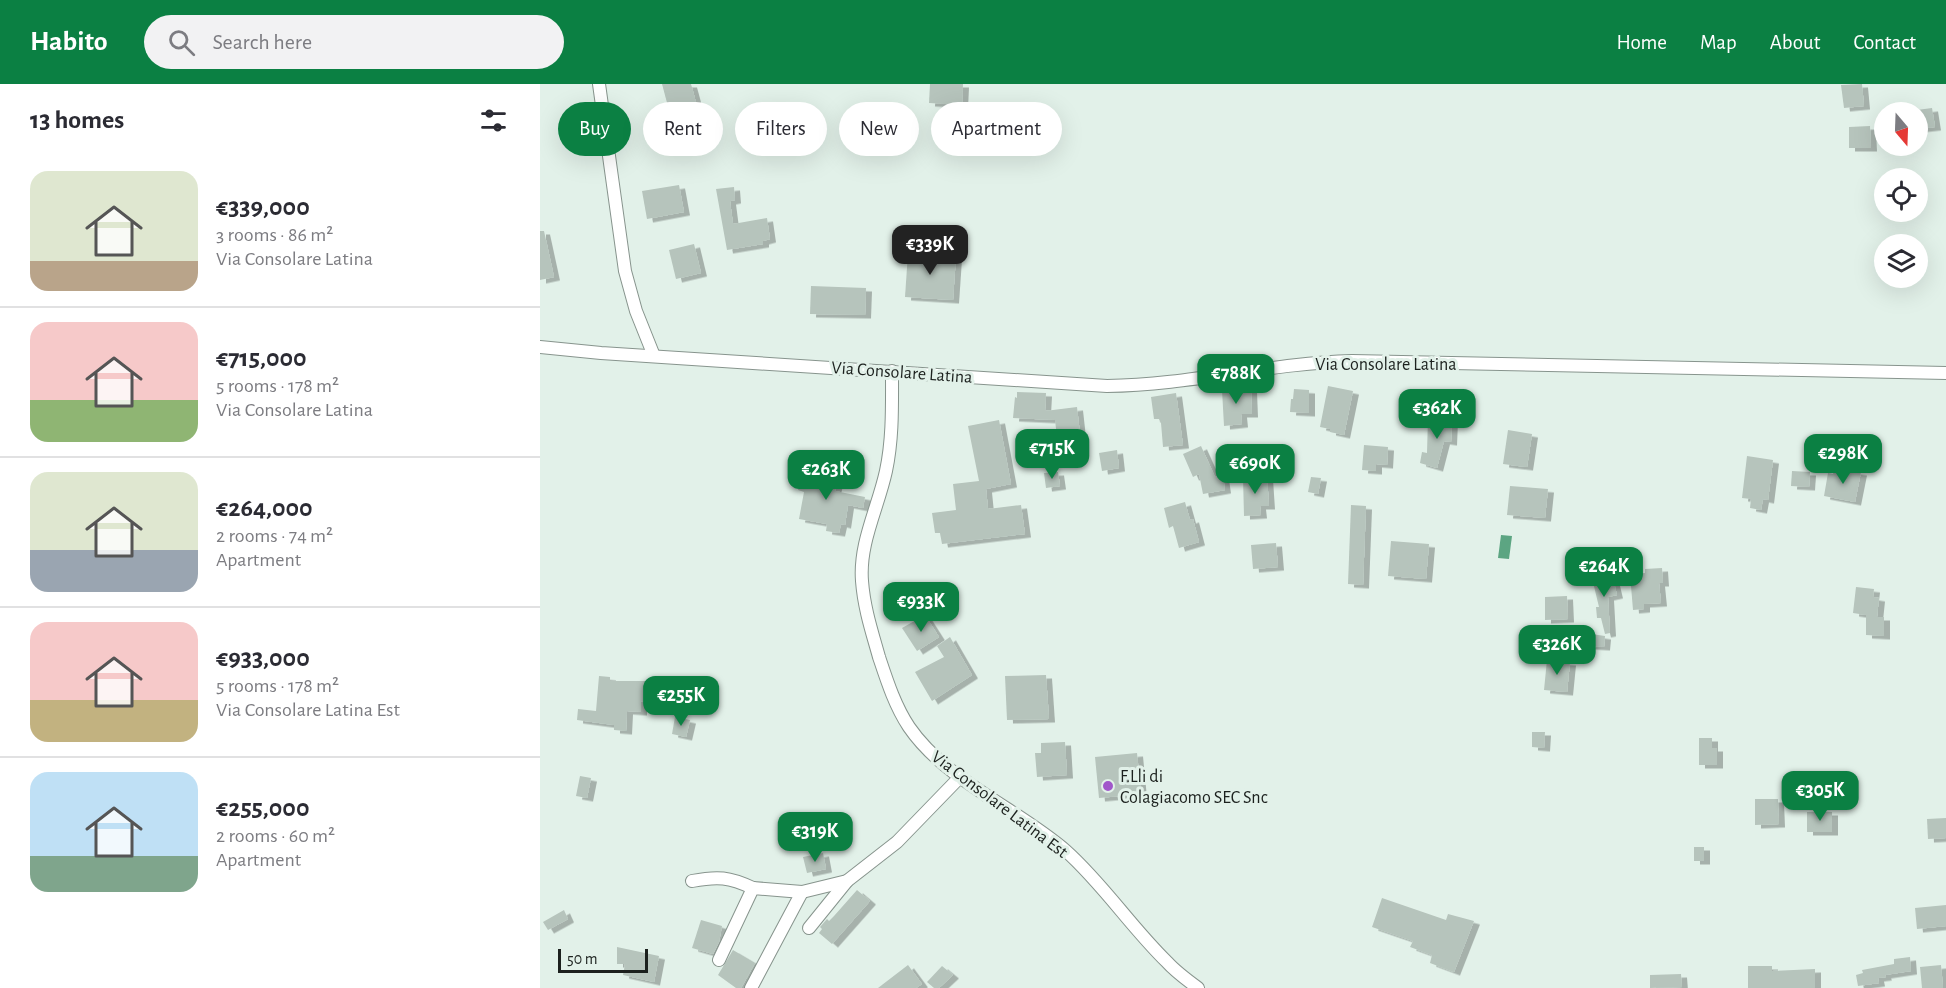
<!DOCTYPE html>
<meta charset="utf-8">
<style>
:root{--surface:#fff;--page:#f2f2f3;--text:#2b2b33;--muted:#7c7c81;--line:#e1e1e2;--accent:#0b8043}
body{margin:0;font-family:"Alegreya Sans",sans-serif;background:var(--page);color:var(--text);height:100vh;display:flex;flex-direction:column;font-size:22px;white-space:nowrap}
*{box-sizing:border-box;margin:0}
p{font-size:20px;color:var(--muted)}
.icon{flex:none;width:33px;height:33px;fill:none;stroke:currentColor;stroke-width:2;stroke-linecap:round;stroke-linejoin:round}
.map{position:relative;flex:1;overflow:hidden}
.details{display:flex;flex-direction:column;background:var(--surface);width:540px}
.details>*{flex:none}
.banner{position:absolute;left:18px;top:18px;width:570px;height:54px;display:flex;gap:12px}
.needle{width:39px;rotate:161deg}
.tools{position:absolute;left:1334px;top:18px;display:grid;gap:12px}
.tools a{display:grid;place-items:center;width:54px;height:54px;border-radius:50%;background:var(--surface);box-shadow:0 6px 24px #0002;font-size:30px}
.scale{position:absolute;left:18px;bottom:15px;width:90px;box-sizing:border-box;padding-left:6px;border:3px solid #1c211e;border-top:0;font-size:16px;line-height:21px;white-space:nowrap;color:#1c211e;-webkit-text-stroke:4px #e2f1e9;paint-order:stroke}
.price{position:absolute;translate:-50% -51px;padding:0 14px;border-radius:12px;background:var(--accent);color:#fff;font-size:20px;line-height:39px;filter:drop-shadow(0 2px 3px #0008)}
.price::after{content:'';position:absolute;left:50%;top:36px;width:18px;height:14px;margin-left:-9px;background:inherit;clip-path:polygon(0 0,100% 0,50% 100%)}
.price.selected{background:#222;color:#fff}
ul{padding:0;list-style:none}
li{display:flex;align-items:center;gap:18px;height:150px;padding:0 30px}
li+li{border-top:2px solid var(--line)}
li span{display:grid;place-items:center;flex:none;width:168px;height:120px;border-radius:18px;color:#555}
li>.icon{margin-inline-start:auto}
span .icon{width:72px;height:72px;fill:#fffc;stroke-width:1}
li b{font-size:26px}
h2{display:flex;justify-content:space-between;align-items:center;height:72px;padding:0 30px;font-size:26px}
.chip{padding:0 21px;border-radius:27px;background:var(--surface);box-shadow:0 6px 24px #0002;font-size:21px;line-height:54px}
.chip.selected{background:var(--accent);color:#fff}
header{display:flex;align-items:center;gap:36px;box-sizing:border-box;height:84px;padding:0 30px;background:var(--accent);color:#fff}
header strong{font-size:28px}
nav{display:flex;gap:33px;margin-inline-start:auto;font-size:21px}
.search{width:420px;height:54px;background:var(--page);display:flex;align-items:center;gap:15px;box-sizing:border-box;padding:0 21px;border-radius:33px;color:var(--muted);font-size:22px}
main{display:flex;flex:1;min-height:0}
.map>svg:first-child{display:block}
.water{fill:#5ca582}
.building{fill:#b6c4bc;filter:url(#shadow)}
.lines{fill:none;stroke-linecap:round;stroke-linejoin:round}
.street-casing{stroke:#87948d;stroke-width:14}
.street{stroke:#fff;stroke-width:12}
.poi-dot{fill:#a157ca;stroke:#e2f1e9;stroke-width:2}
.labels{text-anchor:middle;stroke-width:6;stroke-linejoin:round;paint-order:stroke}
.street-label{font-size:18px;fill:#1c211e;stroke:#e2f1e9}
.poi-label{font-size:18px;fill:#1c211e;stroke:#e2f1e9;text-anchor:start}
</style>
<header>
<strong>Habito</strong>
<div class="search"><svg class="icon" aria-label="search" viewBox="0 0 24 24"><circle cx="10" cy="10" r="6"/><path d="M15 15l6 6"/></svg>Search here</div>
<nav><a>Home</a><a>Map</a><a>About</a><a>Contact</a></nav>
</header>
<main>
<section class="details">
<h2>13 homes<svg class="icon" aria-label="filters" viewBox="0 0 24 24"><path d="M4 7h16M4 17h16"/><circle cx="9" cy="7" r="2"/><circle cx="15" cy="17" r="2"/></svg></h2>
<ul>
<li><span style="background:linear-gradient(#dfe7d0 75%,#b9a48a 0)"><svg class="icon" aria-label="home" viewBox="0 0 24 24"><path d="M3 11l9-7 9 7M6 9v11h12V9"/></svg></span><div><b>€339,000</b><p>3 rooms · 86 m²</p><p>Via Consolare Latina</p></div></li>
<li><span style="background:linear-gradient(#f6c9c9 65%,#8fb573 0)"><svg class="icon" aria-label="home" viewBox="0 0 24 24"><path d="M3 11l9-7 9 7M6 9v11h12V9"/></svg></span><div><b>€715,000</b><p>5 rooms · 178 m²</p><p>Via Consolare Latina</p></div></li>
<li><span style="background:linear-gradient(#dfe7d0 65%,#9aa5b1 0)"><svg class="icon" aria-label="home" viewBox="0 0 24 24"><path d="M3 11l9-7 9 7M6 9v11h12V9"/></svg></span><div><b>€264,000</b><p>2 rooms · 74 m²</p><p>Apartment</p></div></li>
<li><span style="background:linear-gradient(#f6c9c9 65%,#c2b280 0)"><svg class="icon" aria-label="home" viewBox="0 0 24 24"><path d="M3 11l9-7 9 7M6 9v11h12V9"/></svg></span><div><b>€933,000</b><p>5 rooms · 178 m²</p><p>Via Consolare Latina Est</p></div></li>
<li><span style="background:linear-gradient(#bfe0f5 70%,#7fa58c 0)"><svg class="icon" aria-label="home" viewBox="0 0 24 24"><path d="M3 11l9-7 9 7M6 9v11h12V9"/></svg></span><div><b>€255,000</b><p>2 rooms · 60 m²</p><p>Apartment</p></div></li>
</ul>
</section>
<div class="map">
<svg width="1406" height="904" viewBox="0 0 1406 904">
<defs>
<filter id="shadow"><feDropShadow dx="6" dy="3.5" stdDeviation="0" flood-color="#0004"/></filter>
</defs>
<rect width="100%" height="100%" fill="#e2f1e9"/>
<path class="water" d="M961,451L972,452L969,475L958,474Z"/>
<g class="building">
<path d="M122,0H151L157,22L130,30Z"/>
<path d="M390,0H423L422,21L389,19Z"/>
<path d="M1322,0L1324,22L1304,24L1301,1Z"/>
<path d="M1392,24L1395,43L1377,45V26Z"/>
<path d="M1330,42L1331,64H1309V43Z"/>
<path d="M139,101L144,128L107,135L102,107Z"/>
<path d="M194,103L195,116L190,117L193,140L227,134L230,155L223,157V160L187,166L176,105Z"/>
<path d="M0,147H4L14,193L0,196Z"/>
<path d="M154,160L161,189L136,195L129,166Z"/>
<path d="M368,169L416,172L413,216L365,213Z"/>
<path d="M271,202L326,204L325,231L270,230Z"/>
<path d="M788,302L813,307L804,351L790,348V345L780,343Z"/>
<path d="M711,304L712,330H701L702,340L684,342L682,306Z"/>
<path d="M754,305L769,306V329L750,328L751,315H753Z"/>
<path d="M477,308L506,309L505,327L537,323L542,368L519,370L515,336L473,334L475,313L477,314Z"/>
<path d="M636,309L643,361L623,363L621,339L619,335H614L611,313Z"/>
<path d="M888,333L912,334L911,358L904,357L897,384L880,379L882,368L887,369Z"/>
<path d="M459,336L471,400L446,405L448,425L481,421L485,450L402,460L400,449H395L392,429L416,426L413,400L439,397L428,342Z"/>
<path d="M968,346L992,350L987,383L963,380Z"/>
<path d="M824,361L848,363L847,381L836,380V387L822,386Z"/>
<path d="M661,362L675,393L683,392L685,406L663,410L659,390L653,393L643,370Z"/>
<path d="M577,366L579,384L562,387L559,369Z"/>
<path d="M1207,372L1233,376L1228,416L1223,415L1221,426L1210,424L1211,415L1202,414Z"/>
<path d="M1295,384L1321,388L1315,418L1284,412L1288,389L1293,390Z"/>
<path d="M272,387L298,393L295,407L325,413L323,424L308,421L305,441L301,440L299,449L286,447L287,440L259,435L264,408L258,406L263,388L271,390Z"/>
<path d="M1252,387L1270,388L1269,403L1251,402Z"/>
<path d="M518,388L520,402L506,404L504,389Z"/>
<path d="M727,392L729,422H720L721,431L704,432L703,393Z"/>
<path d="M771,393L781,394L778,410L768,408Z"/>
<path d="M970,402L1008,405L1005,434L967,431Z"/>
<path d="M645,418L650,436L653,435L659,458L639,464L633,442L629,444L624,424Z"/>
<path d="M811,421L826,422L823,501L808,500Z"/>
<path d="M851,457L889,460L886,495L848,492Z"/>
<path d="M736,459L738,483L713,485L711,461Z"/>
<path d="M1122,484L1123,499H1119L1121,519L1104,520V525L1093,526L1090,490L1105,489V485Z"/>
<path d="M1072,490L1077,511L1068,513L1070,549L1065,550L1061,534H1057L1056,523H1059L1052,494Z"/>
<path d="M1316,503L1334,505L1333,513L1339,514L1337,533H1344V552L1326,551V531L1313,529Z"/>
<path d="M1027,512L1028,535L1005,536V513Z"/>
<path d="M385,531L399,553L377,567L362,544Z"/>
<path d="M1051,550L1065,552L1064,563L1049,562Z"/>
<path d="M410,553L432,591L392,617L375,588L404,573L397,562Z"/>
<path d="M1007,576L1030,578L1027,608L1004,606Z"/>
<path d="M506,591L509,635L467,636L465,592Z"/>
<path d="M59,592L70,593V597H107V619L101,617V628L87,627L86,647L74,646V641L37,636L38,625L56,627Z"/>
<path d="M135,633L150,636L146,653L132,650Z"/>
<path d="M992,648H1005L1004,664L992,663Z"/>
<path d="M1159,654H1172V664H1177V681H1159Z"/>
<path d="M525,658L527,691L497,693L495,669H501V659Z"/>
<path d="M597,669L601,710L559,714L555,673Z"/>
<path d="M40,692L51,694L47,714L36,712Z"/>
<path d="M1215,715H1238L1239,740L1215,741Z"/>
<rect x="1267" y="728" width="25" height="20"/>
<path d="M1406,734V754L1388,755L1387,735Z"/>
<rect x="1154" y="763" width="10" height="14"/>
<path d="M283,769L286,785L267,789L263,773Z"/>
<path d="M317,806L330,817L292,860L279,849L282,845L280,843L287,835L289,837L294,832Z"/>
<path d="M842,814L906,836L908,830L934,837L914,888L890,879L892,871L870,863L873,857L832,843Z"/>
<path d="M1406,821V842L1377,845L1375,824Z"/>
<path d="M24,826L28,835L8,846L3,838Z"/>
<path d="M161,836L182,842L179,858L173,870L152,864Z"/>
<path d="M77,863L119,872L114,898L83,891L85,880H77Z"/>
<path d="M193,866L215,879L201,904H196L178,891Z"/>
<path d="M1370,873L1371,887L1345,891L1346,893L1338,894L1339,899L1318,902L1316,891L1323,889L1322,886L1354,880V875Z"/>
<path d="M368,881L382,900L376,904H338Z"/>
<path d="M1401,881L1403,904H1382L1380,883Z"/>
<path d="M402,882L413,891L399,904H394L387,898Z"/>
<path d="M1208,882H1232V887L1275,885V904H1208Z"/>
<path d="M1141,890L1142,903L1110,904V891Z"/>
</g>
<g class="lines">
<g class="street-casing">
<g id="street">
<path d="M59,0L85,187L96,227L114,272"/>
<path d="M0,263L61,269L567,302C650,301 730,279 812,277L1406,289"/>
<path d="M352,287C352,321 353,354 346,387C338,424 319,459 322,497C324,524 332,548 339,573C347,597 355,622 369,643C406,697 478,725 526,767C563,800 591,843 627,878C636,888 647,896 658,904"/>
<path d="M152,797C178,792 189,793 213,804"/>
<path d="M269,844L307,797"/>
<path d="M179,876L213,804L262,808L307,797L357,758L421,692"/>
<path d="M211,904L262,808"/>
</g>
</g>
<use href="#street" class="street"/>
</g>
<circle class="poi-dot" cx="568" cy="702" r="6"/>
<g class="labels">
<g class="street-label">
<text x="846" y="286">Via Consolare Latina</text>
<text transform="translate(362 288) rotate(4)" y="6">Via Consolare Latina</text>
<text transform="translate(460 720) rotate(37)" y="6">Via Consolare Latina Est</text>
</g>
<g class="poi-label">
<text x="580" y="698">F.Lli di<tspan x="580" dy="21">Colagiacomo SEC Snc</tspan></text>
</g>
</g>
</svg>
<div class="tools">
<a><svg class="needle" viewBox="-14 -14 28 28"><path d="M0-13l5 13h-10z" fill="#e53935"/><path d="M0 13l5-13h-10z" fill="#7c7c81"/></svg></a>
<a><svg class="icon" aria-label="locate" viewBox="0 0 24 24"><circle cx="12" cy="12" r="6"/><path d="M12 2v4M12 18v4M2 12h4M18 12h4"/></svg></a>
<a><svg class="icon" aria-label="layers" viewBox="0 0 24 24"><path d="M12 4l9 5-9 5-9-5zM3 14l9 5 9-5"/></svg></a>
</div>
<div class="scale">50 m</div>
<b class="price selected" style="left:390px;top:192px">€339K</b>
<b class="price" style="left:696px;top:321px">€788K</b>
<b class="price" style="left:897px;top:356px">€362K</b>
<b class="price" style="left:512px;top:396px">€715K</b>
<b class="price" style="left:1303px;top:401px">€298K</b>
<b class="price" style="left:715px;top:411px">€690K</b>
<b class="price" style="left:286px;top:417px">€263K</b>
<b class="price" style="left:1064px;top:514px">€264K</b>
<b class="price" style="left:381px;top:549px">€933K</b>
<b class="price" style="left:1017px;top:592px">€326K</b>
<b class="price" style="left:141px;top:643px">€255K</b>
<b class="price" style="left:1280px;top:738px">€305K</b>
<b class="price" style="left:275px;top:779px">€319K</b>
<div class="banner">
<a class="chip selected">Buy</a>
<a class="chip">Rent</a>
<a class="chip">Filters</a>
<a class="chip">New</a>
<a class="chip">Apartment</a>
</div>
</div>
</main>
